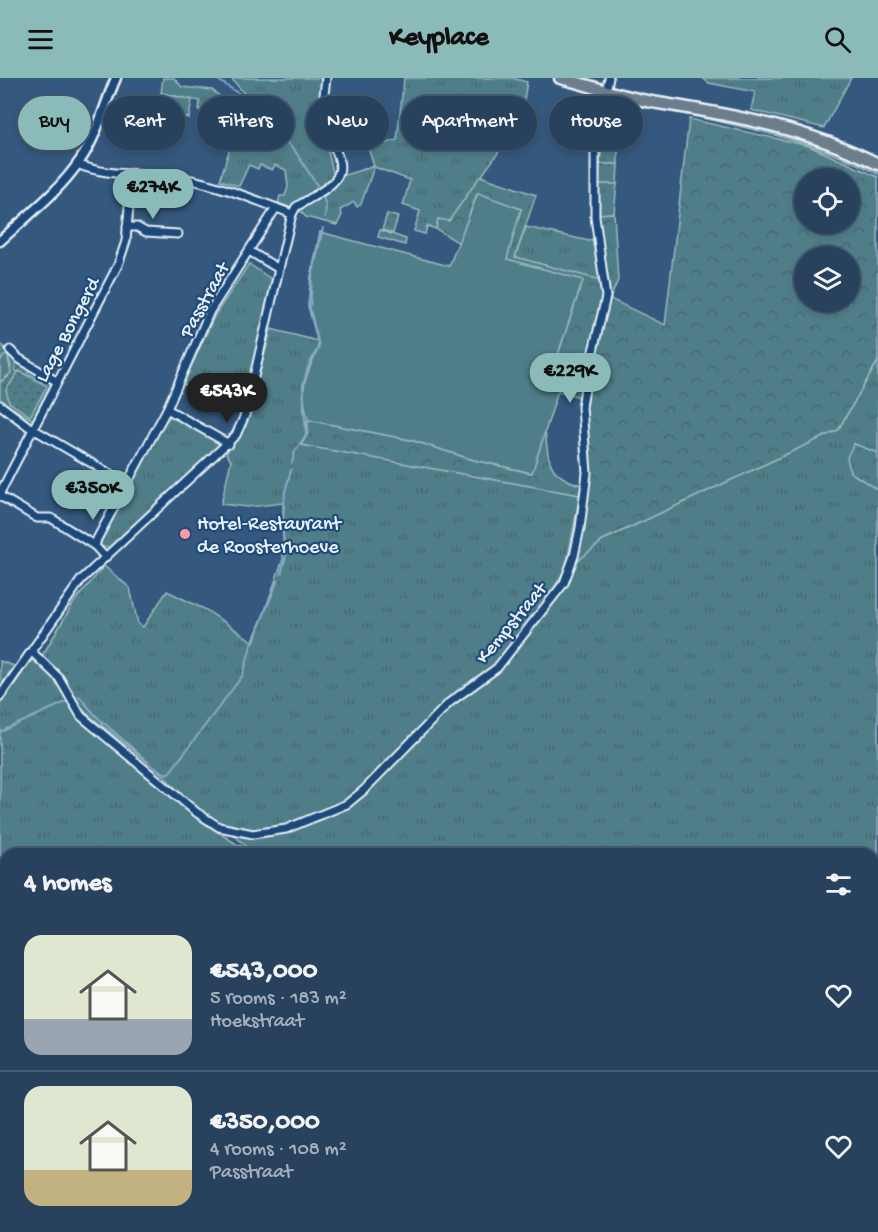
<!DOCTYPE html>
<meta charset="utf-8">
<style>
:root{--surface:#28425e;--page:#344d67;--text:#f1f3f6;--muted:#a5b0bc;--line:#445b73;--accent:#8bbbb9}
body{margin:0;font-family:"Gochi Hand",sans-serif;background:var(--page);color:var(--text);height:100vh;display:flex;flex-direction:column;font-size:22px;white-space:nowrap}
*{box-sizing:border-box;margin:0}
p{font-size:20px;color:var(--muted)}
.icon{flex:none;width:33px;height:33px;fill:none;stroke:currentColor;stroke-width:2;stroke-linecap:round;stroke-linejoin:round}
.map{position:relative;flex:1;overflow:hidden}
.panel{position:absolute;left:0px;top:770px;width:879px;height:386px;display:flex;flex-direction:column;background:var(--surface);border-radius:18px 18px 0 0;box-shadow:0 3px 9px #0003,0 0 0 2px var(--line)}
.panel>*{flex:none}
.hud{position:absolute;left:18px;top:18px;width:843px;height:54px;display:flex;gap:12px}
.controls{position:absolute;left:794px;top:90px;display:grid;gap:12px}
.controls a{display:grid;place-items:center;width:66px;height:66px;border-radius:50%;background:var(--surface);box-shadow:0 3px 9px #0003,0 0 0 2px var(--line);font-size:30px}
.price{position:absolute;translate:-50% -51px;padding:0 14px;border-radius:21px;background:var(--accent);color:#111;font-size:20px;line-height:39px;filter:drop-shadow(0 2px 3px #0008)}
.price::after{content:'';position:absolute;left:50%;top:36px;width:18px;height:14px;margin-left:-9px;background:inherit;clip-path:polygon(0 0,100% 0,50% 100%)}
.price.current{background:#222;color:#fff}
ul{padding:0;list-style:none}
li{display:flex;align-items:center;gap:18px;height:150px;padding:0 24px}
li+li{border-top:2px solid var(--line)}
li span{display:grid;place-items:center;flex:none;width:168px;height:120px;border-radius:18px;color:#555}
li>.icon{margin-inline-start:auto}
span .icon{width:72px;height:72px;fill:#fffc;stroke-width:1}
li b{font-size:26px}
h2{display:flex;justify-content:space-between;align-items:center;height:72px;padding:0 24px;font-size:26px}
.pill{padding:0 21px;border-radius:27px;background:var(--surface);box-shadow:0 3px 9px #0003,0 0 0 2px var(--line);font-size:21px;line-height:54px}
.pill.current{background:var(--accent);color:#111}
header{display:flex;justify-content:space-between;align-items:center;height:78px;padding:0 24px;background:var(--accent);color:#111;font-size:27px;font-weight:800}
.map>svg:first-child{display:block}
.grass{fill:url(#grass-tufts);stroke:#9cb8c0;stroke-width:1.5;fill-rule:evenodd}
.forest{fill:url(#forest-crowns);stroke:#9cb8c0;stroke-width:1.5;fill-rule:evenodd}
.park{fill:url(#park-dots);stroke:#9cb8c0;stroke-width:1.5}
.garden{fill:#4f7e89;stroke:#9cb8c0;stroke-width:1.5}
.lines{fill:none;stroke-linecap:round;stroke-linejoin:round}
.stream{stroke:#89aac7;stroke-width:2}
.minor-casing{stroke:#e8f1f8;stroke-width:11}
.tertiary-casing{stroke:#e8f1f8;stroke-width:13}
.primary-casing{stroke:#e8f1f8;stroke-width:15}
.minor{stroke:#1f4a7a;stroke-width:7}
.tertiary{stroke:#1f4a7a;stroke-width:8}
.primary{stroke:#6c7d8b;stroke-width:10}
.poi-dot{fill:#ff9aa2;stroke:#1f4a7a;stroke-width:2}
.labels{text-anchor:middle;stroke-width:4.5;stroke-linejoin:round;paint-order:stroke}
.street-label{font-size:20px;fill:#e8f1f8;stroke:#1f4a7a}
.poi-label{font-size:20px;fill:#e8f1f8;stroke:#1f4a7a;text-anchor:start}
</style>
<header><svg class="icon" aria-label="menu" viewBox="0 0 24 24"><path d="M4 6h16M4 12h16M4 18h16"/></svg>Keyplace<svg class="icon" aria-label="search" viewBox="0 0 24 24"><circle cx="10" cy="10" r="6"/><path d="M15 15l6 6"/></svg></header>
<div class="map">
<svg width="878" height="1154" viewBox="0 0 878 1154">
<defs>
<pattern id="grass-tufts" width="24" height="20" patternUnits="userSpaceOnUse" patternTransform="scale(1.5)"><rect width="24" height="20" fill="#4f7e89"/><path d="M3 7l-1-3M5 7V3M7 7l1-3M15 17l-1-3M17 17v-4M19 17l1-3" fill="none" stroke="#4b666d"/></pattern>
<pattern id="forest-crowns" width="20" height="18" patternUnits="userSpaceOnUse" patternTransform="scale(1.5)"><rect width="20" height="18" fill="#4f7e89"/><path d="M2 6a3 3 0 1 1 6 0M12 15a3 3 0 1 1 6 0" fill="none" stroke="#4b666d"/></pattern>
<pattern id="park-dots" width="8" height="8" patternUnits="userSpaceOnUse" patternTransform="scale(1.5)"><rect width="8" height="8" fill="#4f7e89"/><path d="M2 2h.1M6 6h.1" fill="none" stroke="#4b666d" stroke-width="1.8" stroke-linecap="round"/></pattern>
</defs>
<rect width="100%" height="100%" fill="#35587e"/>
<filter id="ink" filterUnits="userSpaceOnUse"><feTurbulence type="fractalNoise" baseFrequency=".0167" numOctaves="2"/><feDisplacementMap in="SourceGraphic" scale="12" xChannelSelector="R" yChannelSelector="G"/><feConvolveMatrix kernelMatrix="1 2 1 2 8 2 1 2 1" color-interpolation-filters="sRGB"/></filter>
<g filter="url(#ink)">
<g class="grass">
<path d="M163,0H174L182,9L212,12L234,29L214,28L208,33L199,32L200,23L161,15Z"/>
<path d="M231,0H321L320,38L334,99L289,129L278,125L280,118H285L288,109L286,92L275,87L272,92L260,87L258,91L249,87L239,108L220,102L239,40L249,21Z"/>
<path d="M404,0H512L527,4L520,44L449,144L438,141L436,151L427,148L425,156L414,153L420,133L403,127L410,102L374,89L361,126L357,129L354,124L340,132L342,137L337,147L306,139L299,132L338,103L342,98L374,88L368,70L397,62Z"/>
<path d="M702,0H851L824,50L751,32L755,14L709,5Z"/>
<path d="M629,23L767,50L819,64L878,91V96C800,56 714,43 629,25Z"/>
<path d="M602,66L618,68V86H600Z"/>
<path d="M598,106H617L614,135L597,136Z"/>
<path d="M526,149L589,163L592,161L600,202L515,179Z"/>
<path d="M249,186L271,201L272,207L240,336L183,306L215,237Z"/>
<path d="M271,251L318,263C320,282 307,303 304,322C301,342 313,341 302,367L580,417L566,489L554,510L492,591L451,620L346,724L284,749L257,753L224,749L195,730L164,698L83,632L64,600L42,578L74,524L104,488L130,510L138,546L143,549L167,513L206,532L254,564L283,481V425L248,429L221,426L231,383L226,375L246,348Z"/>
<path d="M0,265L16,282L15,292L39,305L47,301L53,304L33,342L0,323V304L8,299L11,288L7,276L0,283Z"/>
<path d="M878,283V375L854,366L850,394L878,412V1154H0V627L30,584L35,582L53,598L75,637L197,741L238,767L249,771L233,756C280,760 328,746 365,717L445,634L501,590L562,514L576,484L605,461L838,352ZM6,776H873V1149H6Z"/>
<path d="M171,337L219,364L220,368L117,462L109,469H101L100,466L160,350Z"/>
<path d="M0,583L14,588L0,609Z"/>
</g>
<g class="forest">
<path d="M689,41L809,68L878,99V283L838,352L605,461L576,484C589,429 597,373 580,319L558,313L565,291L554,288L583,202L506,181L521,131L477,116L459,165L436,151L438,141L449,143L480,98L536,117L515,179L600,202L602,210L610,220L597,136L614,135L618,202L610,221L665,247ZM804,100H849V146H804ZM804,178H849V224H804Z"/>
<path d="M600,86H618L617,106H598Z"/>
<path d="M380,152L406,161L405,167L378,159Z"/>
<path d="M7,275L11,295L0,304V283Z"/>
<path d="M16,282L27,290L28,295L42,303L39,305L23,299L15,292Z"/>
<path d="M308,342L411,362L474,382L531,395L545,353C549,384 547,397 581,407L580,417L301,367L308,355Z"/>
<path d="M854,366L878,375V412L850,394L847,379Z"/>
</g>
<g class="park">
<path d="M387,136L398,139L393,155L382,152Z"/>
<path d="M19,293L47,308L30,338L9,324L6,312Z"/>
</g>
<g class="garden">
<path d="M161,15L192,22L189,40L157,34Z"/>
<path d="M478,115L521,131L507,181L583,202L554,288L565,291L532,395L474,382L411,362L308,342C299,307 305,300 319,269L308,228L311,198L320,154L449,188Z"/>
</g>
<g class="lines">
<g class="stream">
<path d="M215,0L244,19L253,33L267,44L295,73L318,109"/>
<path d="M322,116L326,128L325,139"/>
<path d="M292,385L295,373L306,357L303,308L308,289L319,268L310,231L312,199L323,150"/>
<path d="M283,443L285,414L291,392"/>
<path d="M281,496L286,478L282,450"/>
<path d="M79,618L96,638L148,684"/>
<path d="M0,654L66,624"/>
<path d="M155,690L166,696L170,694L243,597L251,568L278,502"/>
</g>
<g class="minor-casing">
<g id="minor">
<path d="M77,86C109,100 148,94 182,100C220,107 256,122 292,136"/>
<path d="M127,149H137L146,154L178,156"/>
<path d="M279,191L292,136L296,129C308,121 330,111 337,99C347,84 328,61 325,46C322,30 324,16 326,0"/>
<path d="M10,272L18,280L56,303"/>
<path d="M0,327L28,348L127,406"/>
<path d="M167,331L229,366"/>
<path d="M0,415L118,187L126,163L132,95"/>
<path d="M0,418L37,440H51L95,468"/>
<path d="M104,478L95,468L97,461L167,331L210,233L276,130"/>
<path d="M32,574L59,600L81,638L196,734L219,749L253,756L286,751L347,726L364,712L450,624L497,590L564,505L574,478L580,450L587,395L582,329L587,298L606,219L595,139V75L597,50L609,0"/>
<path d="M0,618L81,502L236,357L245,337L279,191L249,173"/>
</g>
</g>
<g class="tertiary-casing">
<path id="tertiary" d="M0,163C28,137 60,113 81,81C98,56 104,27 116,0"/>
</g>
<g class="primary-casing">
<path id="primary" d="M560,0C593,8 624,20 658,25C733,37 809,51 878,86"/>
</g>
<use href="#minor" class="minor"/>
<use href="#tertiary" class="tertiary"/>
<use href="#primary" class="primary"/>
</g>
</g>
<circle class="poi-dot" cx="185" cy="456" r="6"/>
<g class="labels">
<g class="street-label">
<text transform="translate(203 221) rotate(-61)" y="7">Passtraat</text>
<text transform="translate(66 251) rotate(-62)" y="7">Lage Bongerd</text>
<text transform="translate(510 544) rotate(-50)" y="7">Kempstraat</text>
</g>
<g class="poi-label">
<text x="197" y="451">Hotel-Restaurant<tspan x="197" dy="23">de Roosterhoeve</tspan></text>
</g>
</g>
</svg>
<div class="controls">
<a><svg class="icon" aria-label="locate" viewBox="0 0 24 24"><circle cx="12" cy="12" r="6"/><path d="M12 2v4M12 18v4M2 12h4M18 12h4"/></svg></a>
<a><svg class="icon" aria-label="layers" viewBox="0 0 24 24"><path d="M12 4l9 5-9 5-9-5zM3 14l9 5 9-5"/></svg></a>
</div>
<b class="price" style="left:153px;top:142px">€274K</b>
<b class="price" style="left:570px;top:326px">€229K</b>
<b class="price current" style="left:227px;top:346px">€543K</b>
<b class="price" style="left:93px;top:443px">€350K</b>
<div class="hud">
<a class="pill current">Buy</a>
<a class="pill">Rent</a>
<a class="pill">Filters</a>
<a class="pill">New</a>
<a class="pill">Apartment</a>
<a class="pill">House</a>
</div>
<section class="panel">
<h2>4 homes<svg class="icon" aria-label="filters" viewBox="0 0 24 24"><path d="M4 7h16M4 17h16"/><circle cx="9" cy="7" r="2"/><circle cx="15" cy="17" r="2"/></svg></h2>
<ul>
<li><span style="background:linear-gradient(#dfe7d0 70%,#9aa5b1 0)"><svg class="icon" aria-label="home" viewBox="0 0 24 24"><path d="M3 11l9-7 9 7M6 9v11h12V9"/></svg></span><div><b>€543,000</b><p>5 rooms · 183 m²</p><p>Hoekstraat</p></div><svg class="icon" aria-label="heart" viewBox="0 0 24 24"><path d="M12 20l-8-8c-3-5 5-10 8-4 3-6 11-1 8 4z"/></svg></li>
<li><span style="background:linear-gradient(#dfe7d0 70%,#c2b280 0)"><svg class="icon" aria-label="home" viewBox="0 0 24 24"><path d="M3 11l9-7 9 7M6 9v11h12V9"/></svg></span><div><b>€350,000</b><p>4 rooms · 108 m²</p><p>Passtraat</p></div><svg class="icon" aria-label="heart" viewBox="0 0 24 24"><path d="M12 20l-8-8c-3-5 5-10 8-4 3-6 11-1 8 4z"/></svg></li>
</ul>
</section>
</div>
